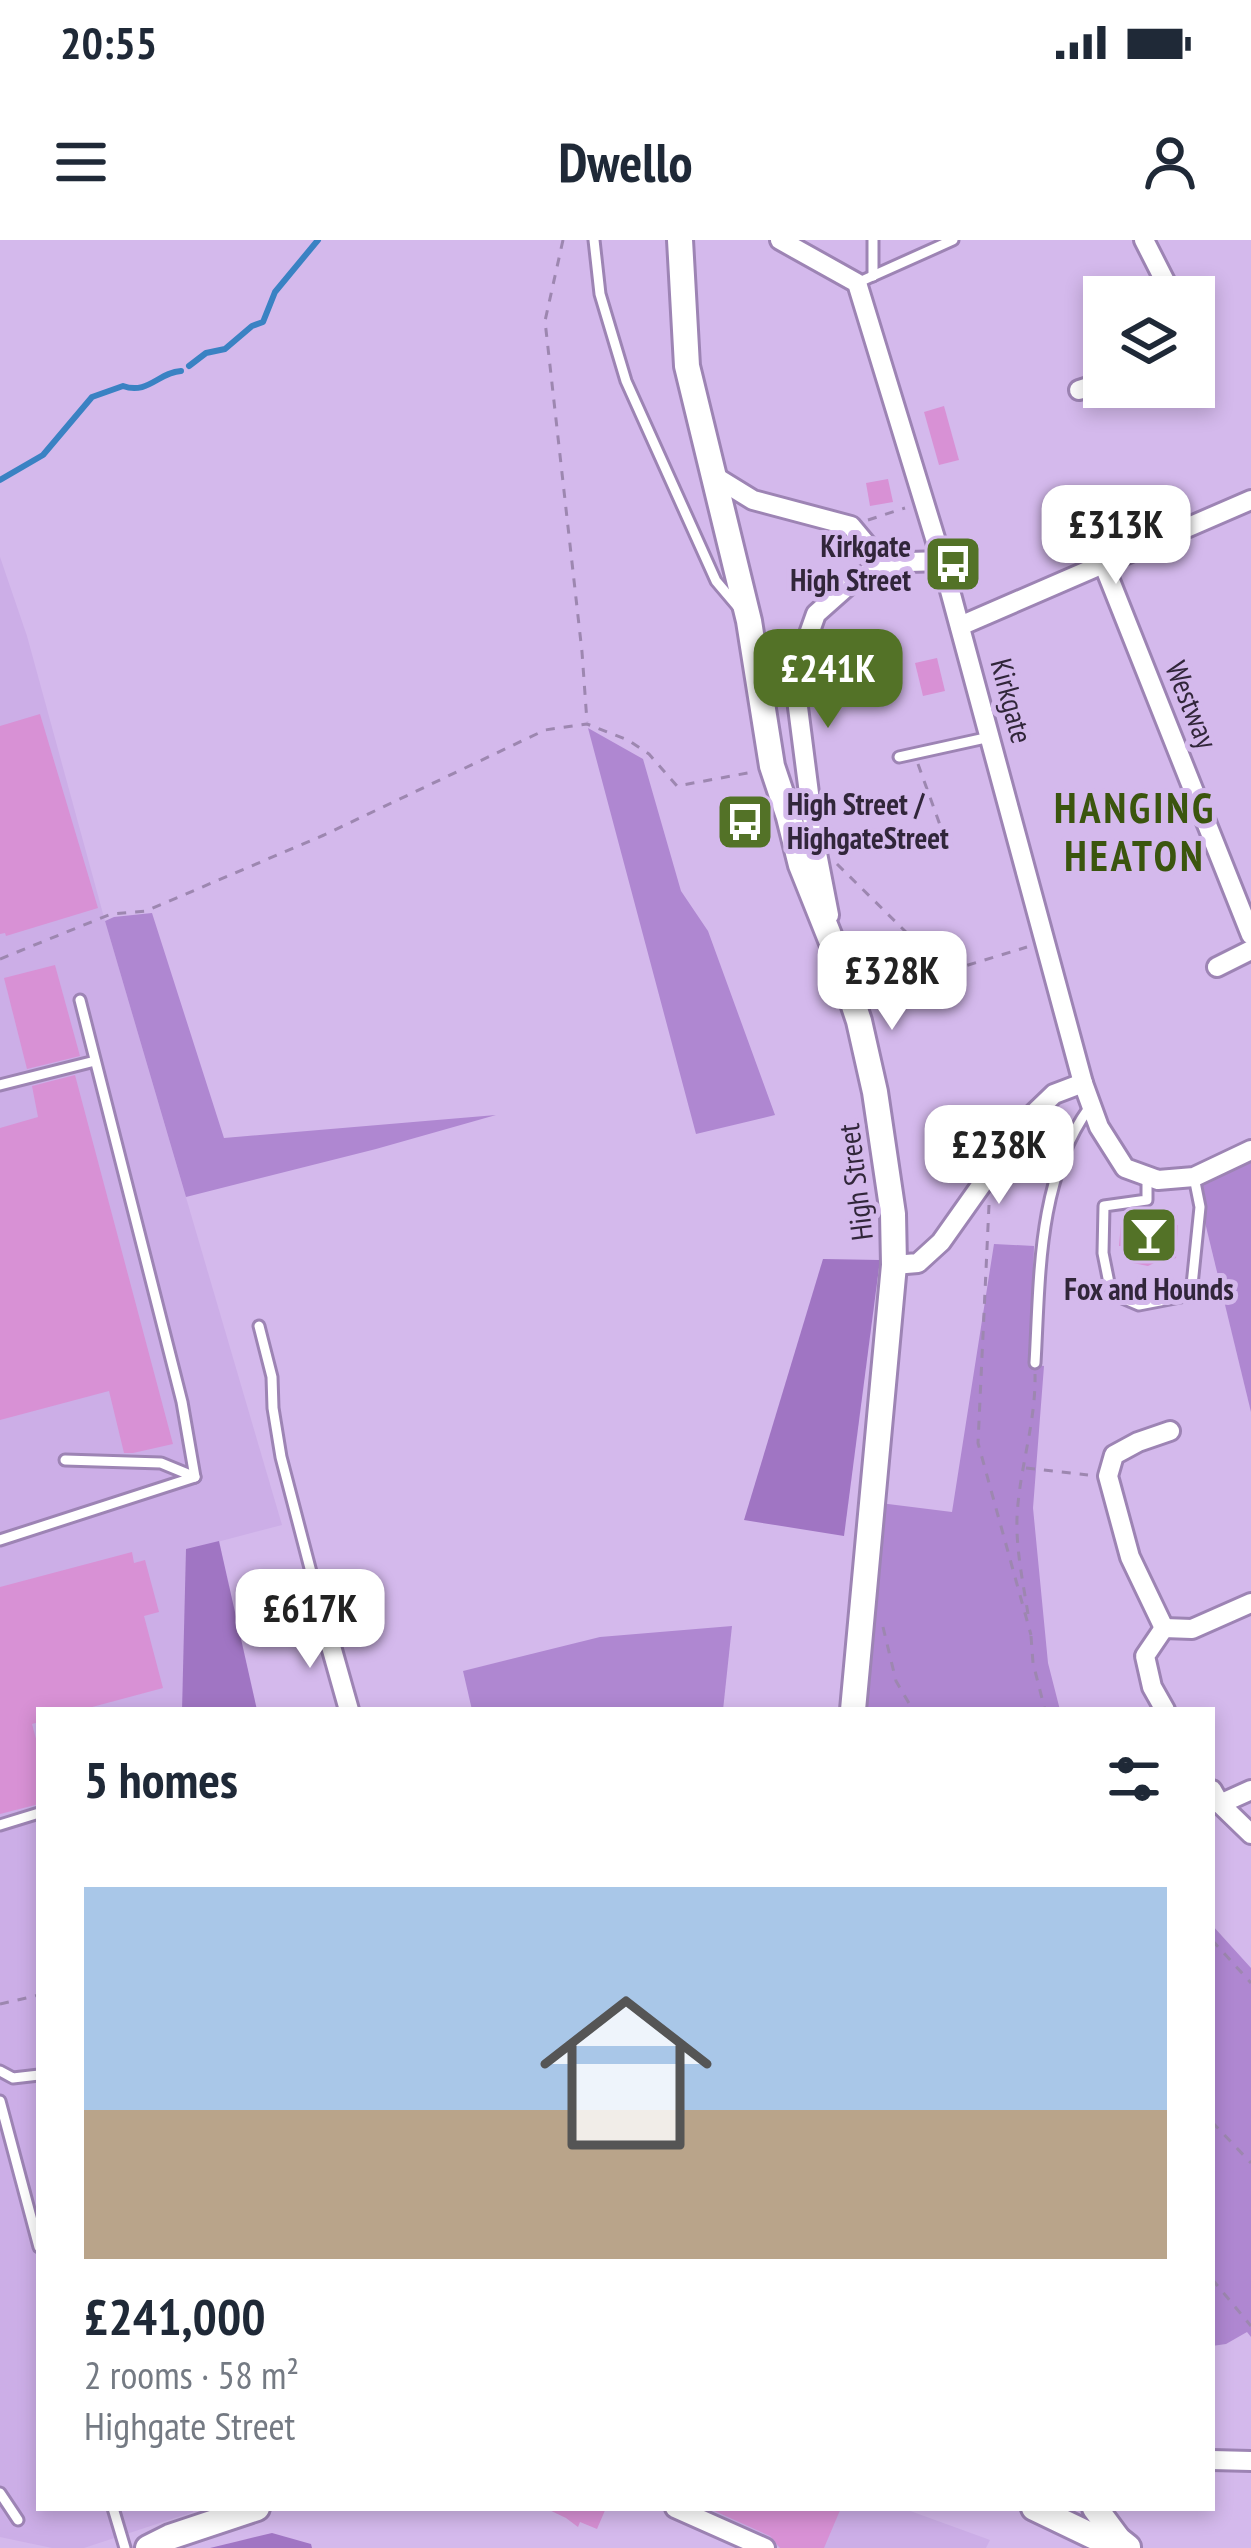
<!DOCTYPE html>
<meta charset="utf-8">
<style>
:root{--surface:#fff;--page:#f6f6f7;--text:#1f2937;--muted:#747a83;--accent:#537227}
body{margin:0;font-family:"PT Sans Narrow",sans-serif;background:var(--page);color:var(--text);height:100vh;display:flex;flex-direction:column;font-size:45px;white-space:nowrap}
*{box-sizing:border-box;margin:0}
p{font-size:39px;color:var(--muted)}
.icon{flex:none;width:66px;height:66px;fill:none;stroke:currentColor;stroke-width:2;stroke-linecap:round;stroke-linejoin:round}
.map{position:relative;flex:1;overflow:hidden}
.sheet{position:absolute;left:36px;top:1467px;width:1179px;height:804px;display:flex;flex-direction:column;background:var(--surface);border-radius:0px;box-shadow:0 6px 18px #0003}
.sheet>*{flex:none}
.controls{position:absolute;left:1083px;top:36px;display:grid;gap:24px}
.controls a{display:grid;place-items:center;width:132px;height:132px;border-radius:0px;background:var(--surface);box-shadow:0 6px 18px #0003;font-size:60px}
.price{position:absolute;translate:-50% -102px;padding:0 27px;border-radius:24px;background:#fff;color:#222;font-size:39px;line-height:78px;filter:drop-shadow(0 3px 6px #0008)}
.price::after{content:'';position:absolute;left:50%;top:72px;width:36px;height:27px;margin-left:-18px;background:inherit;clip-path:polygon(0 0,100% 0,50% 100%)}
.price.current{background:var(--accent);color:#fff}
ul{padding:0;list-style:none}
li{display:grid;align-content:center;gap:24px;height:636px;padding:0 48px}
li span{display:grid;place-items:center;height:372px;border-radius:0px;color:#555}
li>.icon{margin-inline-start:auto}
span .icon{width:216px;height:216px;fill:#fffc;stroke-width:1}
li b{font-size:51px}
h2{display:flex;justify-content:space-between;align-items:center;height:144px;padding:0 48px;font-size:51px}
.status{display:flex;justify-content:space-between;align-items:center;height:84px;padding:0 60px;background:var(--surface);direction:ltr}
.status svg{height:33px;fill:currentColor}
header{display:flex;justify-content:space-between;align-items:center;height:156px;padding:0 48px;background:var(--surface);font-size:54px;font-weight:800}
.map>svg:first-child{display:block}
.built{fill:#ccaee7}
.green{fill:#af87d1}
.forest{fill:#a075c3}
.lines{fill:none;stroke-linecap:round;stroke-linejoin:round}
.stream{stroke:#3a82c3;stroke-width:6}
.building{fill:#d891d5}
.service-casing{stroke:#9d84b4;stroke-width:15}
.minor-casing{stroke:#9d84b4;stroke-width:24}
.tertiary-casing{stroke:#9d84b4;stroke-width:30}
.path{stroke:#9d87b0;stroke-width:3;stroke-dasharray:9 9;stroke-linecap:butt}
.service{stroke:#fff;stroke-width:9}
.minor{stroke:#fff;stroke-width:18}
.tertiary{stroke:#fff;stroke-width:24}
.labels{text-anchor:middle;stroke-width:10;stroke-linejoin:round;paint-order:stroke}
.poi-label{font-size:30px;font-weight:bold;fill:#31263a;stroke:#d4b9ec;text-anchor:end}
.street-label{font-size:30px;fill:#31263a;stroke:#d4b9ec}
.district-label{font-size:42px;font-weight:bold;letter-spacing:3px;fill:#3b550e;stroke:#d4b9ec}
</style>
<div class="status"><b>20:55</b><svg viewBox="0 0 49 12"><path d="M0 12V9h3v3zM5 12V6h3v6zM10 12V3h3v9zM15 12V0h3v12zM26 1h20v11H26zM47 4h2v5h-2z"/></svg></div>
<header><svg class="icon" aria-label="menu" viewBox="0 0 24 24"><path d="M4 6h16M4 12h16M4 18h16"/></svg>Dwello<svg class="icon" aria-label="person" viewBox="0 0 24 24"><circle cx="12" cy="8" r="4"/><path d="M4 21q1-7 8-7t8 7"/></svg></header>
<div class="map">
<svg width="1251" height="2308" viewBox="0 0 1251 2308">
<rect width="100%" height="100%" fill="#d4b9ec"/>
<g class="built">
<path d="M0,317L27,396L105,681L282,1285L187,1310L182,1470H39V2268H192L193,2272L84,2308H52L0,2297Z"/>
<path d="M690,2268H902L990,2300L986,2308H780Z"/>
</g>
<g class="green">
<path d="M588,488L643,519L681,651L708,691L775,875L696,894Z"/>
<path d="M152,673L224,898L496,875L376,909L186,957L105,681L114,677Z"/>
<path d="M1251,910V1172L1194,937Z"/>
<path d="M994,1004L1034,1006L1031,1124L1044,1126L1033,1268L1048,1423L1060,1470H867L880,1263L952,1272Z"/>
<path d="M732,1386L723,1470H472L463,1431L600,1397Z"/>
<path d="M1212,1685L1251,1728V2097L1247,2092L1226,2104L1212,2106Z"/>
</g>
<g class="forest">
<path d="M823,1019L880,1020L844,1296L744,1280Z"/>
<path d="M219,1301L257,1470H182L186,1309Z"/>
<path d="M272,2293L311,2304L312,2308H210Z"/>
</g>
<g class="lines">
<g class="stream">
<path d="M189,126L206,113L225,109L252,86L263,82L275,52L318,0"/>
<path d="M0,240L43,215L92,157L123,146C148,155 159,132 181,131"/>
</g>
</g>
<g class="building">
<path d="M944,166L959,220L939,225L924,172Z"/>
<path d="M888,239L893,262L870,266L866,243Z"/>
<path d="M937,418L945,451L923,456L915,423Z"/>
<path d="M40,474L98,668L6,696L5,693L0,694V486Z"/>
<path d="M55,725L80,816L27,829L4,738Z"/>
<path d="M75,835L173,1204L133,1213H124L109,1151L0,1180V888L38,877L32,846Z"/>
<path d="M1121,983L1178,985L1176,1018L1169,1020L1158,1016L1154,1023L1148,1026L1133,1023L1125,1006H1119Z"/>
<path d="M132,1312L134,1323L145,1320L159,1372L144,1376L163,1448L81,1470H39V1482L32,1484L39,1510V1564L0,1574V1347Z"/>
<path d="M545,2268H606L597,2289L580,2282L578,2287L566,2278Z"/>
<path d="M708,2268H841L824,2308H780L770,2296Z"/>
</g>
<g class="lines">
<g class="service-casing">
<g id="service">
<path d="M594,0L600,54L626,141L716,341L738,367"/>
<path d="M873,36V0"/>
<path d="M857,43L953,0"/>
<path d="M899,517L990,497"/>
<path d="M80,760L182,1162L195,1237"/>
<path d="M0,845L95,821"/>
<path d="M1147,936V960L1104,966L1103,1013L1111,1053L1139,1065L1191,1055L1200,967L1194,937"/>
<path d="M259,1086L272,1137L273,1168L281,1217L323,1378"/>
<path d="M1035,1123C1040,1038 1037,940 1089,868"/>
<path d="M0,1300L195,1237L161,1223L65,1220"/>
<path d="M0,1585L39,1573"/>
<path d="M0,1831L13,1838L39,1835"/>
<path d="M0,1861L39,2007"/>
<path d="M0,2253L18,2280"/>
<path d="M113,2268L125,2308"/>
</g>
</g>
<g class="minor-casing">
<g id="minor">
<path d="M780,0L857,43L942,321L1083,843L1099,887L1125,928L1158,940L1194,937L1251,910"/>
<path d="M1144,0L1173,57"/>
<path d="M1079,150L1104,142"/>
<path d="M714,236L753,260L851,286L866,304L878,328"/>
<path d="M1103,323L1251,695"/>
<path d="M960,386L1251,260"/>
<path d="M829,675L816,608L794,436L816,374L852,342L878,328L909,322L942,321"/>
<path d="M1217,727L1251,710"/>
<path d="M894,1025L918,1023L941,1002L1028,879L1054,854L1083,843"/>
<path d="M323,1378L349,1470"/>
<path d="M1164,1388L1130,1317L1108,1236L1114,1215L1138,1202L1170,1191"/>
<path d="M1164,1388L1192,1389L1251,1363"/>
<path d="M1164,1388L1145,1416L1152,1447L1165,1470"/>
<path d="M1212,1550L1220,1564L1251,1594"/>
<path d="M1220,1564L1251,1550"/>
<path d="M1212,2220L1251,2221"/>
<path d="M675,2268L765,2308"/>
</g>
</g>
<g class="tertiary-casing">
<g id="tertiary">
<path d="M680,0L687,126L749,381L772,526L789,577L801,625L837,715L859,781L875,852L893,974L894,1025L853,1470"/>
<path d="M1034,2268L1103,2301L1118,2299"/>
<path d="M1095,2268L1118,2299L1128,2307"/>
<path d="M148,2308L170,2297L257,2268"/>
</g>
</g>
<g class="path">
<path d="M563,0L545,81L582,412L587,482"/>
<path d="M868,280L905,268"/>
<path d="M918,524L940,585"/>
<path d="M837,624L910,696L939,734L1027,707"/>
<path d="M0,719L111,674L146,671L324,595L545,490L587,484L628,500L649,514L677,546L753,532"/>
<path d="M989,965L978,1203L1031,1395"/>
<path d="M1026,1228L1088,1235"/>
<path d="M1028,1374C1023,1342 1016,1310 1017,1278C1019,1229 1036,1184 1035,1134"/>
<path d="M883,1387L896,1441L913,1470"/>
<path d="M1031,1396L1033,1423L1045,1470"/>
<path d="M1212,1700L1251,1743"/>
<path d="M0,1764L39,1755"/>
<path d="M1212,1882L1251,1923"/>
<path d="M1212,2039L1251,2086"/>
</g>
<use href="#service" class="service"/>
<use href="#minor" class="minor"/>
<use href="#tertiary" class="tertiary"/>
</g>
<defs>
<g id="bus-square" transform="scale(3)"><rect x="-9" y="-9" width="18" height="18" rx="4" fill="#537227" stroke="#d4b9ec"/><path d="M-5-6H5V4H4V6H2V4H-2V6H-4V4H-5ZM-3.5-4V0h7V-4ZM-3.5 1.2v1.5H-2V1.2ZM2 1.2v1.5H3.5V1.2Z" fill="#fff"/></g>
<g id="bar-square" transform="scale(3)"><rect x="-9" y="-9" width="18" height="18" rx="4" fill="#537227" stroke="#d4b9ec"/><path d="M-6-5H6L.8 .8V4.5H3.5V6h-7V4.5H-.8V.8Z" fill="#fff"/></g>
</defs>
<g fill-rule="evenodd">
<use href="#bus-square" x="953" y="324"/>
<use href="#bus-square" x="745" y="582"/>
<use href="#bar-square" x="1149" y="995"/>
</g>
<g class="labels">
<g class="poi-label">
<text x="911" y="317">Kirkgate<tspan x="911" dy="34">High Street</tspan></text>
<text x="787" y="575" text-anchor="start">High Street /<tspan x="787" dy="34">HighgateStreet</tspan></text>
<text x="1149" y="1060" text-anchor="middle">Fox and Hounds</text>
</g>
<g class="street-label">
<text transform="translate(1011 461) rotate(75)" y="10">Kirkgate</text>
<text transform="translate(1191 465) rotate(68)" y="10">Westway</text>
<text transform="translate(856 942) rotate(-97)" y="10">High Street</text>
</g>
<g class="district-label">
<text x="1135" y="583">HANGING<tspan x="1135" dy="48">HEATON</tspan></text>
</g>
</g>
</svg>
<div class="controls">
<a><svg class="icon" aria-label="layers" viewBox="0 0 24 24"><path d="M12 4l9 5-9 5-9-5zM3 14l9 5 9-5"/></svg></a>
</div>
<b class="price" style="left:1116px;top:347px">£313K</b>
<b class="price current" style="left:828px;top:491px">£241K</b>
<b class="price" style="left:892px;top:793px">£328K</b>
<b class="price" style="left:999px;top:967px">£238K</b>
<b class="price" style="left:310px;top:1431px">£617K</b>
<section class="sheet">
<h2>5 homes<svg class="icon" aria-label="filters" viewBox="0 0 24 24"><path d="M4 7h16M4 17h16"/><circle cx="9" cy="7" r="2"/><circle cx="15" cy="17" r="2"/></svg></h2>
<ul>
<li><span style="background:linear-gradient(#a9c7e8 60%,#b9a48a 0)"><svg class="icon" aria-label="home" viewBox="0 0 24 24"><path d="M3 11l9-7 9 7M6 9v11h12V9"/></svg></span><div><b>£241,000</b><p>2 rooms · 58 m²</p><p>Highgate Street</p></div></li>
</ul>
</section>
</div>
